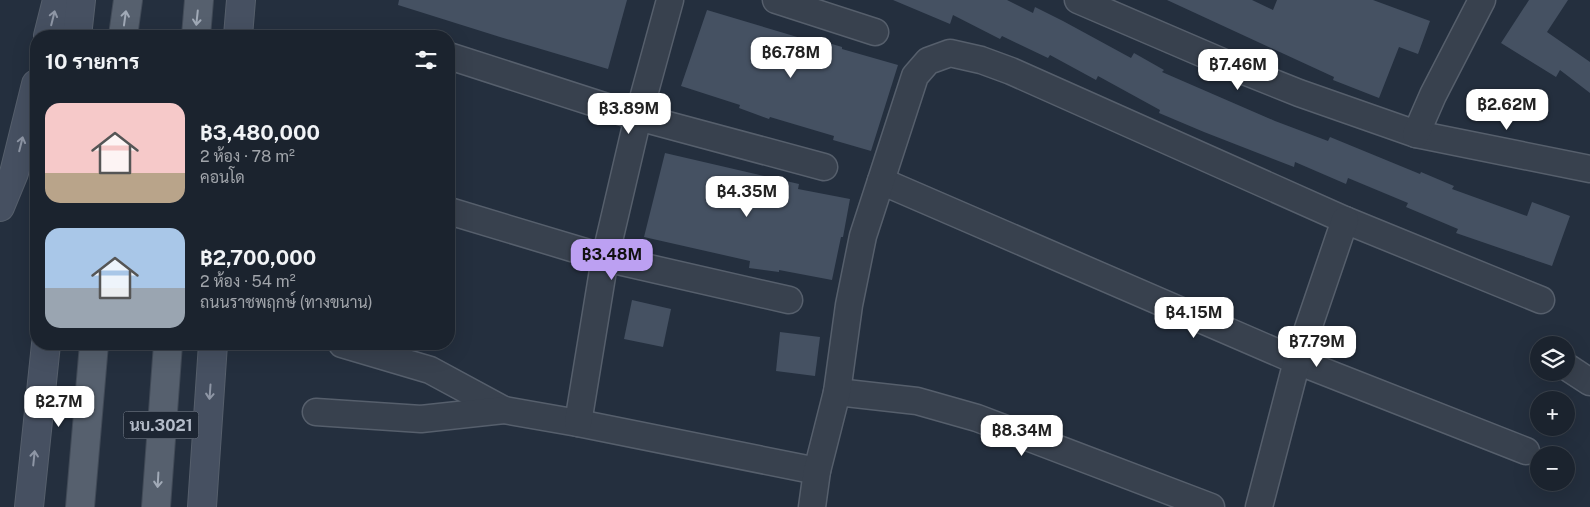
<!DOCTYPE html>
<html lang="th">
<meta charset="utf-8">
<style>
:root{--surface:#1b232e;--page:#242b36;--text:#f1f3f6;--muted:#a0a4aa;--line:#39404a;--accent:#bca0f2}
body{margin:0;font-family:"Public Sans",Sarabun,sans-serif;background:var(--page);color:var(--text);height:100vh;display:flex;flex-direction:column;font-size:19px;white-space:nowrap}
*{box-sizing:border-box;margin:0}
p{font-size:16px;color:var(--muted)}
.icon{flex:none;width:28px;height:28px;fill:none;stroke:currentColor;stroke-width:2;stroke-linecap:round;stroke-linejoin:round}
.map{position:relative;flex:1;overflow:hidden}
.drawer{position:absolute;left:30px;top:30px;width:425px;height:320px;display:flex;flex-direction:column;background:var(--surface);border-radius:20px;box-shadow:0 5px 20px #0002,0 0 0 1px var(--line)}
.drawer>*{flex:none}
.controls{position:absolute;left:1530px;top:336px;display:grid;gap:10px}
.controls a{display:grid;place-items:center;width:45px;height:45px;border-radius:50%;background:var(--surface);box-shadow:0 5px 20px #0002,0 0 0 1px var(--line);font-size:25px}
.price{position:absolute;translate:-50% -42px;padding:0 11px;border-radius:10px;background:#fff;color:#222;font-size:16px;line-height:32px;filter:drop-shadow(0 1px 2px #0008)}
.price::after{content:'';position:absolute;left:50%;top:30px;width:15px;height:11px;margin-left:-8px;background:inherit;clip-path:polygon(0 0,100% 0,50% 100%)}
.price.active{background:var(--accent);color:#111}
ul{padding:0;list-style:none}
li{display:flex;align-items:center;gap:15px;height:125px;padding:0 15px}
li span{display:grid;place-items:center;flex:none;width:140px;height:100px;border-radius:15px;color:#555}
li>.icon{margin-inline-start:auto}
span .icon{width:60px;height:60px;fill:#fffc;stroke-width:1}
li b{font-size:21px}
h2{display:flex;justify-content:space-between;align-items:center;height:60px;padding:0 15px;font-size:21px}
.map>svg:first-child{display:block}
.building{fill:#455162}
.lines{fill:none;stroke-linecap:round;stroke-linejoin:round}
.minor-casing{stroke:#565f6c;stroke-width:29}
.secondary-casing{stroke:#565f6c;stroke-width:30}
.primary-casing{stroke:#414a57;stroke-width:30}
.minor{stroke:#38414e;stroke-width:26}
.secondary{stroke:#465061;stroke-width:28}
.primary{stroke:#56606e;stroke-width:28}
.oneway{stroke:#8e96a5}
.oneway2{stroke:#a1aab7}
.labels{text-anchor:middle;stroke-width:4.5;stroke-linejoin:round;paint-order:stroke}
.shield{fill:#1d2633;stroke:#878f9c;stroke-width:1}
.shield-label{font-size:16px;font-weight:bold;fill:#b4bcc9}
</style>
<div class="map">
<svg width="1590" height="507" viewBox="0 0 1590 507">
<rect width="100%" height="100%" fill="#242f3e"/>
<g class="building">
<path d="M399,0H627L608,69L500,37L398,5Z"/>
<path d="M893,0H1007L1033,13L1035,7L1063,21L1131,58L1134,53L1164,70L1162,72L1275,121L1328,141L1330,137L1420,174L1421,172L1454,186L1452,189L1527,216L1532,202L1570,216L1552,266L1456,233L1458,229L1406,207L1408,203L1348,178L1346,184L1295,162L1294,167L1204,132L1159,113L1160,110L1098,76L1096,80L1050,55L1048,58L1002,36L1000,39L953,15L950,24Z"/>
<path d="M1167,0H1252L1273,10L1277,0H1373L1430,21L1418,54L1399,47L1379,98L1333,80L1334,77Z"/>
<path d="M1529,0H1568L1547,32L1590,62V93L1560,70L1556,77L1501,43Z"/>
<path d="M707,10L814,42L815,39L842,47V49L898,65L871,151L833,140L834,136L770,117L769,119L739,108L740,105L681,86Z"/>
<path d="M665,153L799,184L798,189L850,199L843,237H841L832,280L779,270V272L749,268L750,261L644,237Z"/>
<path d="M632,300L671,309L663,347L624,339Z"/>
<path d="M780,332L820,337L815,376L776,371Z"/>
</g>
<g class="lines">
<g class="minor-casing">
<g id="minor">
<path d="M776,0L875,32"/>
<path d="M1078,0L1234,67L1299,93L1416,134L1590,169"/>
<path d="M449,56L638,117L824,167"/>
<path d="M1416,134L1433,95L1482,0"/>
<path d="M881,181L1297,361L1526,451"/>
<path d="M449,211L605,258L789,300"/>
<path d="M342,344L430,370L504,410"/>
<path d="M1567,367L1590,382"/>
<path d="M837,392L917,401L977,418L1211,507"/>
<path d="M316,412L421,419L504,410L578,423L817,471"/>
<path d="M578,423L605,258L638,117L670,0"/>
<path d="M812,507L817,471L837,392L849,305L863,236L915,76L928,61L950,53L981,60L1011,71L1345,220L1541,300"/>
<path d="M1259,507L1297,361L1345,220"/>
</g>
</g>
<g class="secondary-casing">
<g id="secondary">
<path d="M48,36L57,0"/>
<path d="M77,36L81,0"/>
<path d="M238,36L241,0"/>
<path d="M0,207L14,173L36,84"/>
<path d="M29,507L46,344"/>
<path d="M202,507L213,344"/>
</g>
</g>
<g class="primary-casing">
<g id="primary">
<path d="M123,36L128,0"/>
<path d="M196,36L199,0"/>
<path d="M80,507L94,344"/>
<path d="M156,507L168,344"/>
</g>
</g>
<use href="#minor" class="minor"/>
<use href="#secondary" class="secondary"/>
<use href="#primary" class="primary"/>
</g>
<defs><path id="oneway-shaft" d="M-6 0H5M1.5-3L5.5 0L1.5 3" fill="none" stroke-width="1.6" stroke-linecap="round" stroke-linejoin="round" transform="scale(1.25)"/></defs>
<g class="oneway">
<use href="#oneway-shaft" transform="translate(53 18) rotate(-76)"/>
<use href="#oneway-shaft" transform="translate(21 144) rotate(-76)"/>
<use href="#oneway-shaft" transform="translate(210 392) rotate(94)"/>
<use href="#oneway-shaft" transform="translate(34 458) rotate(-84)"/>
</g>
<g class="oneway2">
<use href="#oneway-shaft" transform="translate(125 18) rotate(-82)"/>
<use href="#oneway-shaft" transform="translate(197 18) rotate(96)"/>
<use href="#oneway-shaft" transform="translate(158 480) rotate(93)"/>
</g>
<g class="labels">
<rect class="shield" x="123.5" y="411.5" width="75" height="27" rx="4"/>
<g class="shield-label">
<text x="161" y="431">นบ.3021</text>
</g>
</g>
</svg>
<div class="controls">
<a><svg class="icon" aria-label="layers" viewBox="0 0 24 24"><path d="M12 4l9 5-9 5-9-5zM3 14l9 5 9-5"/></svg></a>
<a>+</a>
<a>−</a>
</div>
<b class="price" style="left:791px;top:79px">฿6.78M</b>
<b class="price" style="left:1238px;top:91px">฿7.46M</b>
<b class="price" style="left:1507px;top:131px">฿2.62M</b>
<b class="price" style="left:629px;top:135px">฿3.89M</b>
<b class="price" style="left:747px;top:218px">฿4.35M</b>
<b class="price active" style="left:612px;top:281px">฿3.48M</b>
<b class="price" style="left:1194px;top:339px">฿4.15M</b>
<b class="price" style="left:1317px;top:368px">฿7.79M</b>
<b class="price" style="left:59px;top:428px">฿2.7M</b>
<b class="price" style="left:1022px;top:457px">฿8.34M</b>
<section class="drawer">
<h2>10 รายการ<svg class="icon" aria-label="filters" viewBox="0 0 24 24"><path d="M4 7h16M4 17h16"/><circle cx="9" cy="7" r="2"/><circle cx="15" cy="17" r="2"/></svg></h2>
<ul>
<li><span style="background:linear-gradient(#f6c9c9 70%,#b9a48a 0)"><svg class="icon" aria-label="home" viewBox="0 0 24 24"><path d="M3 11l9-7 9 7M6 9v11h12V9"/></svg></span><div><b>฿3,480,000</b><p>2 ห้อง · 78 m²</p><p>คอนโด</p></div></li>
<li><span style="background:linear-gradient(#a9c7e8 60%,#9aa5b1 0)"><svg class="icon" aria-label="home" viewBox="0 0 24 24"><path d="M3 11l9-7 9 7M6 9v11h12V9"/></svg></span><div><b>฿2,700,000</b><p>2 ห้อง · 54 m²</p><p>ถนนราชพฤกษ์ (ทางขนาน)</p></div></li>
</ul>
</section>
</div>
